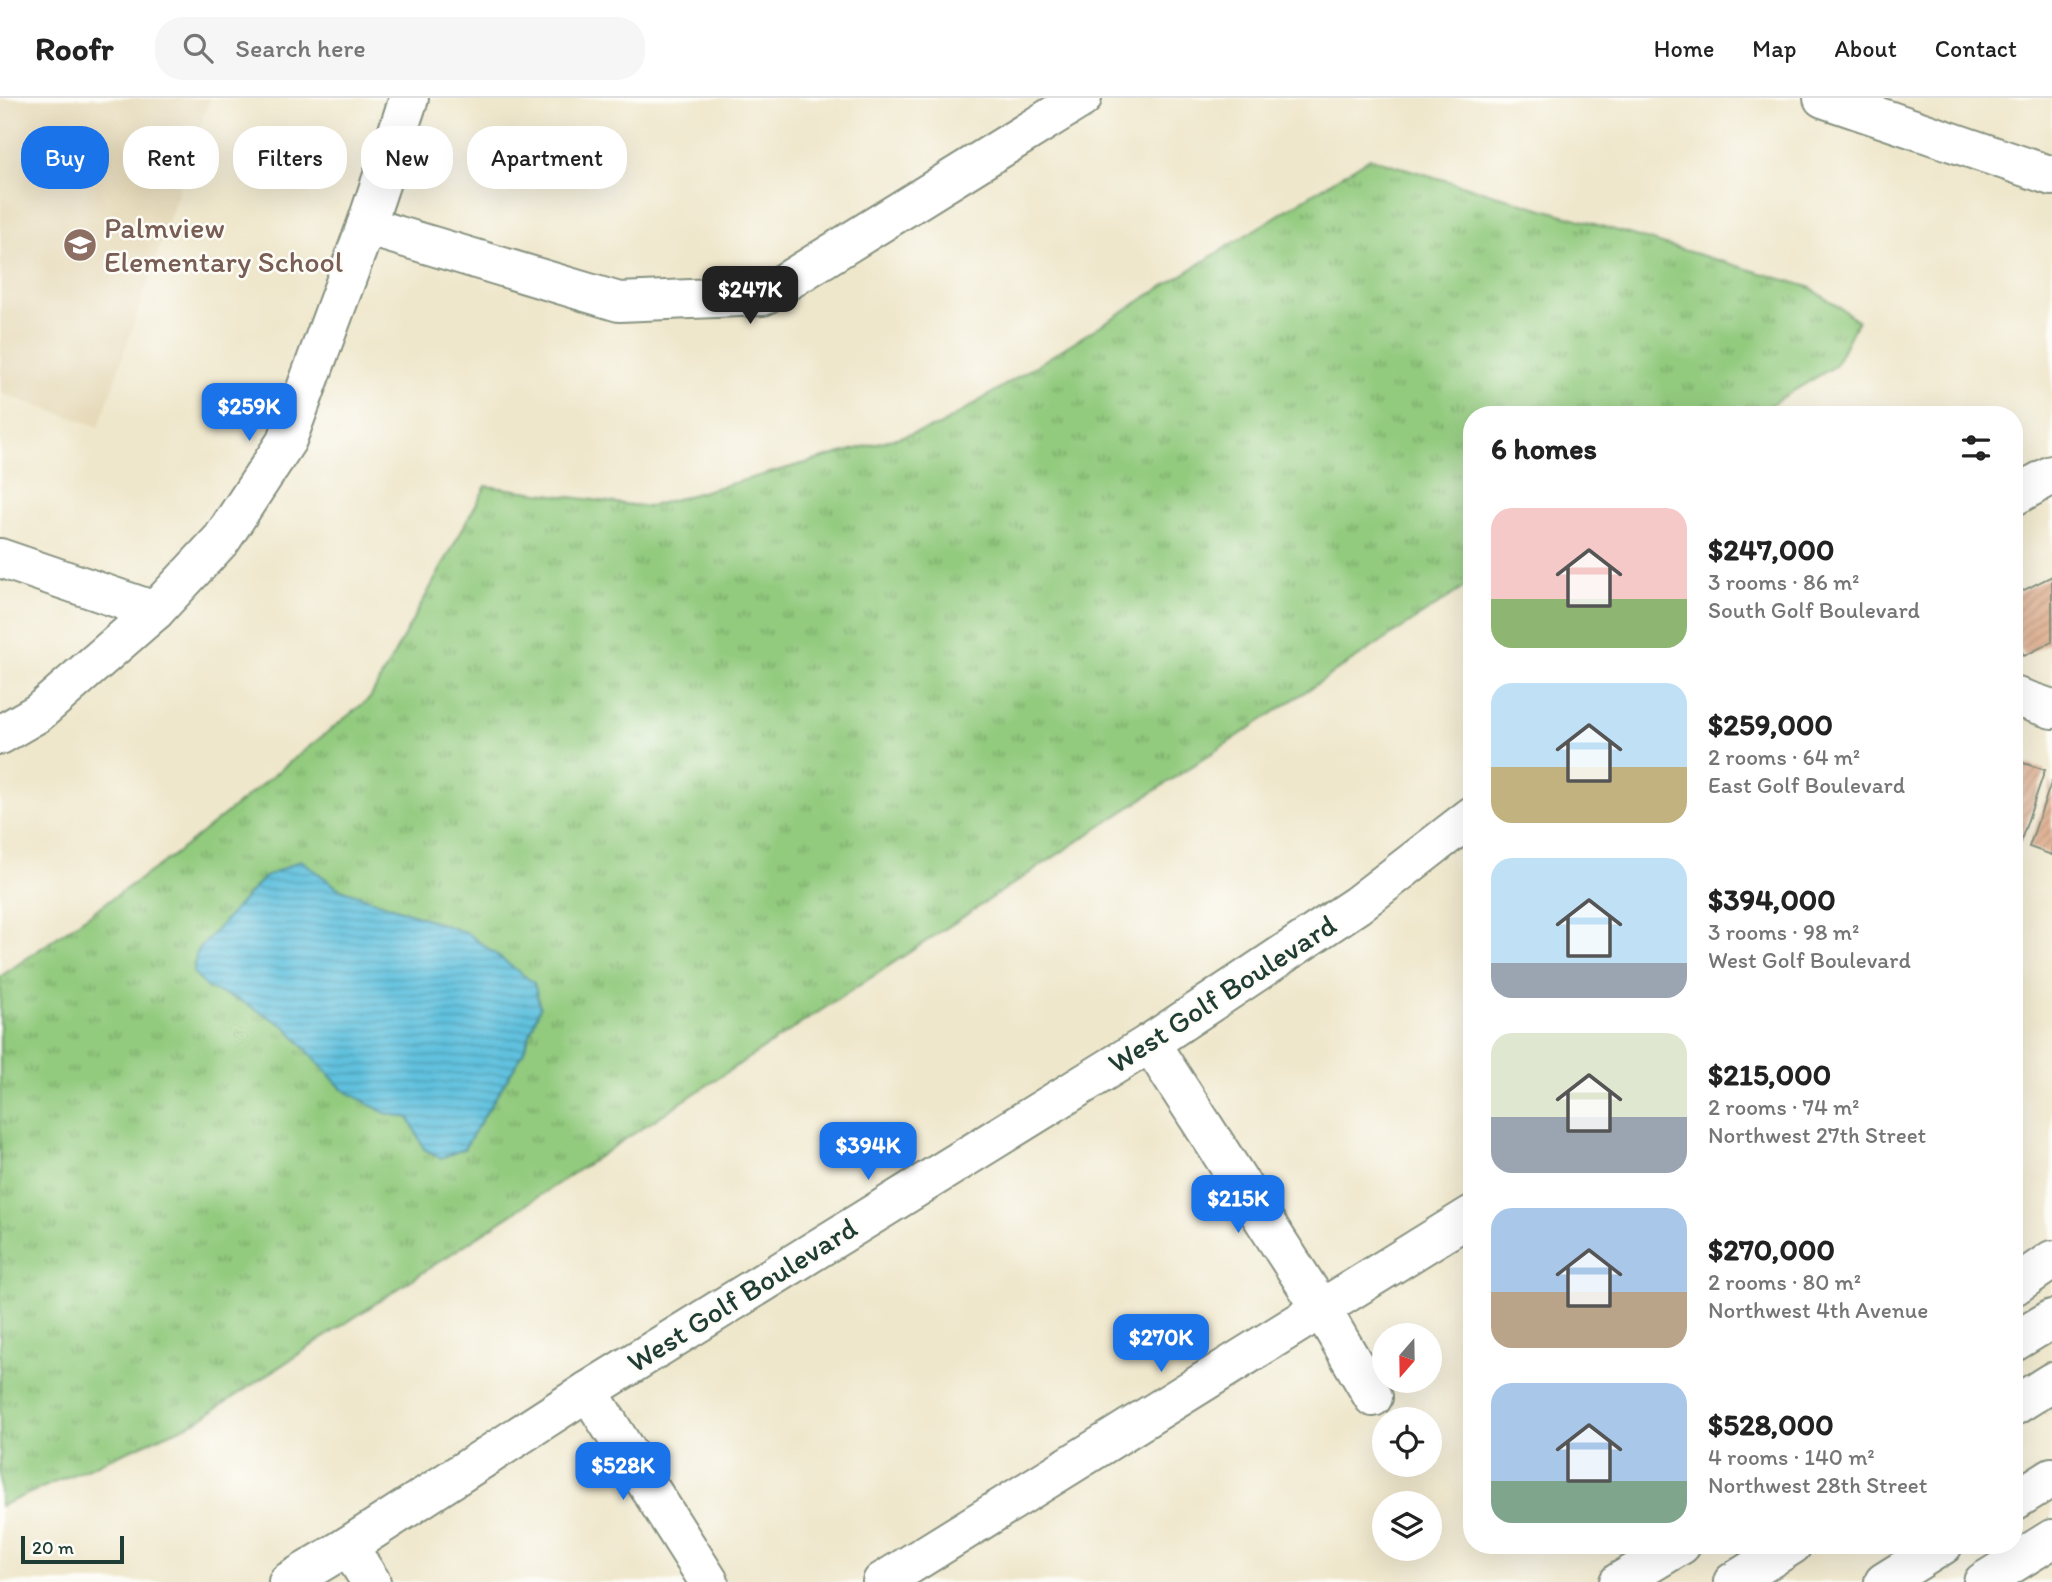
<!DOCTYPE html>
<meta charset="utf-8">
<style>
:root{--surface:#fff;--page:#f6f6f6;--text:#222;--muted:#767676;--line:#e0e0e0;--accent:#1a73e8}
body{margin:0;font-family:Itim,sans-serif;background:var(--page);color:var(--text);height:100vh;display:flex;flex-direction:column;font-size:26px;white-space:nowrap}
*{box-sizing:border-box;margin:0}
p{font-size:23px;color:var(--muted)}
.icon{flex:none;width:38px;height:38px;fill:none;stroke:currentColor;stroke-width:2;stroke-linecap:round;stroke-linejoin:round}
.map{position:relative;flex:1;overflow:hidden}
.drawer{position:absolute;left:1463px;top:308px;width:560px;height:1148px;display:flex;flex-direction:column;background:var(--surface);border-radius:28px;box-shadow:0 7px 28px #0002}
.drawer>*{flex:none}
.hud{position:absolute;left:21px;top:28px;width:665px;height:63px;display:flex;gap:14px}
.needle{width:46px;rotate:200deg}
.buttons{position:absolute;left:1372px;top:1225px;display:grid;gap:14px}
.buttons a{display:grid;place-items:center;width:70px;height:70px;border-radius:50%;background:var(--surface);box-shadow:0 7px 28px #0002;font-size:35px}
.scale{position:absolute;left:21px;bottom:18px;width:103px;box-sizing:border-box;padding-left:7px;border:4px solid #1f3d34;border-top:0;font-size:19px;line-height:24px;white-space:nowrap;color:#1f3d34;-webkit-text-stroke:5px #fdfcf7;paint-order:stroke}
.price{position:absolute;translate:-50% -60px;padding:0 16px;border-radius:14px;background:var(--accent);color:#fff;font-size:23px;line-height:46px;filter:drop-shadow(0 2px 4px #0008)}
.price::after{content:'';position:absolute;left:50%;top:42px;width:21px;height:16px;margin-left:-10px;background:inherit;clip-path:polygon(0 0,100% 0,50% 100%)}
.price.current{background:#222;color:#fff}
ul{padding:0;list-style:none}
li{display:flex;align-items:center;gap:21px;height:175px;padding:0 28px}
li span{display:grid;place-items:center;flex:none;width:196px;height:140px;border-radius:21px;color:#555}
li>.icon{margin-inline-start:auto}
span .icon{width:84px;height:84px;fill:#fffc;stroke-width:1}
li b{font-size:30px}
h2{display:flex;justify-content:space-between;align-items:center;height:84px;padding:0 28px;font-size:30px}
.pill{padding:0 24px;border-radius:28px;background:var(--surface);box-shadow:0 7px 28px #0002;font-size:24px;line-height:63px}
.pill.current{background:var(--accent);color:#fff}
header{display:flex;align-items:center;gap:42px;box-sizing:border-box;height:98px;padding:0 35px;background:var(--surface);border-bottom:2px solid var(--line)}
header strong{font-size:33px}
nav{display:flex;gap:38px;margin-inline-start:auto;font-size:24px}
.search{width:490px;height:63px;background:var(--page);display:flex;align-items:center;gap:18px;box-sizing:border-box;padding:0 24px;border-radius:28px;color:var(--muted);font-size:26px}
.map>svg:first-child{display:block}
.built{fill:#e6daba}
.grass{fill:url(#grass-tufts);stroke:#588459;stroke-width:2}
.water{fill:url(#water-rules);stroke:#407f89;stroke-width:2}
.building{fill:url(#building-hatch)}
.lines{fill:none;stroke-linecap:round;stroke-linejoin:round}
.minor-casing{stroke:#879280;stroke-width:42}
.motorway-casing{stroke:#879280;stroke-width:42}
.minor{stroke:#fff;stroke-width:38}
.motorway{stroke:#fff;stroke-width:38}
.labels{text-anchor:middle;stroke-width:5;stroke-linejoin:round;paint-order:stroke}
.education-label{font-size:30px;fill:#785e54;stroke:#fdfcf7;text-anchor:start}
.street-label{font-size:30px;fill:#1f3d34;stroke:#fdfcf7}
</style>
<header>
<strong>Roofr</strong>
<div class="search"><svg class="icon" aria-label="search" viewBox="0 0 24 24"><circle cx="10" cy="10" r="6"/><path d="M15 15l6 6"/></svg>Search here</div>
<nav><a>Home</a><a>Map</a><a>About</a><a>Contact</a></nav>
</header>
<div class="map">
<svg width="2052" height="1484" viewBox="0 0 2052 1484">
<defs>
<pattern id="grass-tufts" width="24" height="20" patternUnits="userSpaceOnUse" patternTransform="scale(1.75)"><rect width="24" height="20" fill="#92ca7e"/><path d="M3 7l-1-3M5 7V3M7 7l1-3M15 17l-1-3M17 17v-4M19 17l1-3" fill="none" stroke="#77a568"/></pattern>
<pattern id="water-rules" width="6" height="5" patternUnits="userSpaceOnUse" patternTransform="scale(1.75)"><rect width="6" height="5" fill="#60c1de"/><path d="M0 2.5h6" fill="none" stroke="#4f9eb5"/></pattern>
<pattern id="building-hatch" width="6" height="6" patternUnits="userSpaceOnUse" patternTransform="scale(1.75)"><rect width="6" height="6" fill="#dba481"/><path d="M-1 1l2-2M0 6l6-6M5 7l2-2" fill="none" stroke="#b1876a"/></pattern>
</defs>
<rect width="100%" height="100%" fill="#fdfcf7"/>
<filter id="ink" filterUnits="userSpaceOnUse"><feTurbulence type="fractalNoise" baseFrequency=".0143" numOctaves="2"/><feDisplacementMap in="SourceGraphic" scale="14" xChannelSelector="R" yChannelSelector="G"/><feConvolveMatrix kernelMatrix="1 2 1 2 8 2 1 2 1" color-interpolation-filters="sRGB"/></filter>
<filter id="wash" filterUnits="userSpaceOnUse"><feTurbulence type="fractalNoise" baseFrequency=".00686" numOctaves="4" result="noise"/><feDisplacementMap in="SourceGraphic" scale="28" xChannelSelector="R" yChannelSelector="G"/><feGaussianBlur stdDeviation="1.57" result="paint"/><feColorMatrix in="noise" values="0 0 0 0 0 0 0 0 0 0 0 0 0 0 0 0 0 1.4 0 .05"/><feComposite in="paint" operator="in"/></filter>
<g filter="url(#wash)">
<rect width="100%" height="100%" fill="#efe7cc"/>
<path class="built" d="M0,0H210L99,329L0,295Z"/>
<path class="grass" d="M1370,60L1809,189L1858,222L1835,268L1753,317H1472V484L197,1323L0,1408V879L174,757L370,600L486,388L647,409L939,328Z"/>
<path class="water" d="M301,762L338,790L467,835L534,885L540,909L523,955L464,1051L441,1060L424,1051L409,1020L385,1015L342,991L285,928L239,902L207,890L193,874L197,853L263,780Z"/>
<g id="blocks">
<g class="building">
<path d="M2052,478V544L2024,558L2014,538V497Z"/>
<path d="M2014,662L2045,672L2020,745L2014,743Z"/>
<path d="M2052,682V757L2029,749Z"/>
</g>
</g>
</g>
<g filter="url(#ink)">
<use href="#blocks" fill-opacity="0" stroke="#879280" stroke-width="2"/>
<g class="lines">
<g class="minor-casing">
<g id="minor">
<path d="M1823,0L2052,78"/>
<path d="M366,128L619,204L763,198L1082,0"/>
<path d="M2014,398L2052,377"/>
<path d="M0,460L155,513"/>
<path d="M2014,598L2052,611"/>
<path d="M0,637L38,615L155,513L222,441L287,342L366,128L409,0"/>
<path d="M1150,945L1322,1212L1373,1299"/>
<path d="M588,1293L709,1484"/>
<path d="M348,1448L371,1484"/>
<path d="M288,1484L348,1448L588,1293L1150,945L1357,807L1472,718"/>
<path d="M882,1484L1472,1117"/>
</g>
</g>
<g class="motorway-casing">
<g id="motorway">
<path d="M2014,1188L2052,1162"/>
<path d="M2014,1244L2052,1221"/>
<path d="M2014,1308L2052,1284"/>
<path d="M2014,1403L2052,1379"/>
<path d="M1619,1484L1681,1447"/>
<path d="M1733,1484L1792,1447"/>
<path d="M1884,1484L1943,1447"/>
<path d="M1983,1484L2052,1441"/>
</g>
</g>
<use href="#minor" class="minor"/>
<use href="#motorway" class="motorway"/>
</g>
</g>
<defs>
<g id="school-disc" transform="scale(1.75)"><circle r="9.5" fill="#8d6e63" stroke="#fdfcf7"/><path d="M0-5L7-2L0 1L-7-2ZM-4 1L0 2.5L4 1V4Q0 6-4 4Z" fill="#fff"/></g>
</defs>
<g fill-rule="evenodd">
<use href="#school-disc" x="80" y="147"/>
</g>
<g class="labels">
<g class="education-label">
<text x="104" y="140">Palmview<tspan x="104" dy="34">Elementary School</tspan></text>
</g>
<g class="street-label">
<text transform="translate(1222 896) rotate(-33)" y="10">West Golf Boulevard</text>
<text transform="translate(742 1197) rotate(-32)" y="10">West Golf Boulevard</text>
</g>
</g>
</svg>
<div class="buttons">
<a><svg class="needle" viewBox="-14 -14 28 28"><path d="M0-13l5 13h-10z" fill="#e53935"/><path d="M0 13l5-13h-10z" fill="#767676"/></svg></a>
<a><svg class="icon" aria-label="locate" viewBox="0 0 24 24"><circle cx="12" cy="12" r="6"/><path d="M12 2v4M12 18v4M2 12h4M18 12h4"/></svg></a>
<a><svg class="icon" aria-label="layers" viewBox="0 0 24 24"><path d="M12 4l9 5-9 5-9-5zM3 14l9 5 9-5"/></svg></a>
</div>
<div class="scale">20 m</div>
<b class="price current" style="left:750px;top:228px">$247K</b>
<b class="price" style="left:249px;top:345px">$259K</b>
<b class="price" style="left:868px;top:1084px">$394K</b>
<b class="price" style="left:1238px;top:1137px">$215K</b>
<b class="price" style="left:1161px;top:1276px">$270K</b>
<b class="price" style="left:623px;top:1404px">$528K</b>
<div class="hud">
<a class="pill current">Buy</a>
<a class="pill">Rent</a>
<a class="pill">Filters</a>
<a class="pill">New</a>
<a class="pill">Apartment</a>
</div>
<section class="drawer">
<h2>6 homes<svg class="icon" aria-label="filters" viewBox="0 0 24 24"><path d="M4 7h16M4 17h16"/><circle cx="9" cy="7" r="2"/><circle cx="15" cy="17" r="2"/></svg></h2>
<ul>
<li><span style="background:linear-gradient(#f6c9c9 65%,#8fb573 0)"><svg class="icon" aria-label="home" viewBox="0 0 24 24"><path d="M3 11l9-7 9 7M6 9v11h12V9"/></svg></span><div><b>$247,000</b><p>3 rooms · 86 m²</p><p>South Golf Boulevard</p></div></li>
<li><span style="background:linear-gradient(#bfe0f5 60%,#c2b280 0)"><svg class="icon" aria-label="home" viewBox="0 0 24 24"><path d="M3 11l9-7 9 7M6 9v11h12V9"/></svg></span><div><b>$259,000</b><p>2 rooms · 64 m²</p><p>East Golf Boulevard</p></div></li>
<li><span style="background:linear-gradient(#bfe0f5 75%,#9aa5b1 0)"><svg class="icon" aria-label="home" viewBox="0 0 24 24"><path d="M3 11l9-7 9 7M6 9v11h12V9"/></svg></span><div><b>$394,000</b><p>3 rooms · 98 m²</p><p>West Golf Boulevard</p></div></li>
<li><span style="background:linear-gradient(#dfe7d0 60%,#9aa5b1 0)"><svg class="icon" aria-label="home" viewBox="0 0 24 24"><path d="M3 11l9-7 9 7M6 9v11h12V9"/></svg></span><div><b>$215,000</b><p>2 rooms · 74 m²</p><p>Northwest 27th Street</p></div></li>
<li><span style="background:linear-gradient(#a9c7e8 60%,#b9a48a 0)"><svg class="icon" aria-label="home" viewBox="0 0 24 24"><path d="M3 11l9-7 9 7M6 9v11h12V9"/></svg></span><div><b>$270,000</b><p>2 rooms · 80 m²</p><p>Northwest 4th Avenue</p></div></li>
<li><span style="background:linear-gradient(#a9c7e8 70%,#7fa58c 0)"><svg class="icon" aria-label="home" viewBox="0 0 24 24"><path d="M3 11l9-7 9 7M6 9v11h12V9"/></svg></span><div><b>$528,000</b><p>4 rooms · 140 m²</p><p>Northwest 28th Street</p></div></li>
</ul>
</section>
</div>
